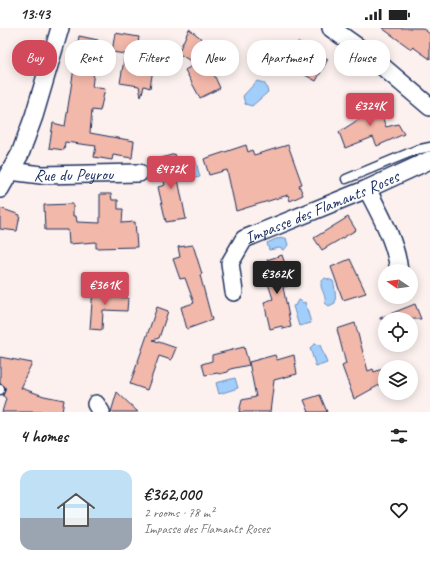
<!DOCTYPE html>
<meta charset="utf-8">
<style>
:root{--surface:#fff;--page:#f6f6f6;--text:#222;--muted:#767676;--line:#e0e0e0;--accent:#d1495b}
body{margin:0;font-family:Caveat,sans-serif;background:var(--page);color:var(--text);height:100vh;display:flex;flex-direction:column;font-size:15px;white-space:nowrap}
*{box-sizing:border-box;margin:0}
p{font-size:13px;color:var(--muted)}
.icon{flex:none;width:22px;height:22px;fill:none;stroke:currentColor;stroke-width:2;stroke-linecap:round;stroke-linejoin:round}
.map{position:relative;height:384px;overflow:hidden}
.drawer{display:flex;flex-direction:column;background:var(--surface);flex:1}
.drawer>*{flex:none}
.banner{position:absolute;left:12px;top:12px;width:406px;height:36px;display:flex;gap:8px}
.needle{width:26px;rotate:283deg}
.tools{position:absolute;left:378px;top:236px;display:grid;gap:8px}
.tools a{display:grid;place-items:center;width:40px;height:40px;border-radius:50%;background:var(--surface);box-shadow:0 2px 10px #0003;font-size:20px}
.price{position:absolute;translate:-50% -34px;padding:0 9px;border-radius:4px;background:var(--accent);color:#fff;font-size:13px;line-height:26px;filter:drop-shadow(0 1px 2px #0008)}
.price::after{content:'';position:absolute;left:50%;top:24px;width:12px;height:9px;margin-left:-6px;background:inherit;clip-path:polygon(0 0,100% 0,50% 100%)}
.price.current{background:#222;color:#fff}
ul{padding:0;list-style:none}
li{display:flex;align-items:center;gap:12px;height:100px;padding:0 20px}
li+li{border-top:1px solid var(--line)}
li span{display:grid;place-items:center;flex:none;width:112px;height:80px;border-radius:12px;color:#555}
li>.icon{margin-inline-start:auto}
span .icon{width:48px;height:48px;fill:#fffc;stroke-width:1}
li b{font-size:17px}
h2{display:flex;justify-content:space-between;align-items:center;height:48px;padding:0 20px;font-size:17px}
.chip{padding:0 14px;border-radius:16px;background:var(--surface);box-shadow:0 2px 10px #0003;font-size:14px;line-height:36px}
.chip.current{background:var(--accent);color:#fff}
.status{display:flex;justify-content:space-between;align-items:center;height:28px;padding:0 20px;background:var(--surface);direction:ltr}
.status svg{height:11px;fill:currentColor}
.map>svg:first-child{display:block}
.water{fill:#a2cefc;stroke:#6c8ebd}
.building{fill:#f2b8aa;stroke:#1b2f5e}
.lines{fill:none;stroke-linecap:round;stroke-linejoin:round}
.service-casing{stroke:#1b2f5e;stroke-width:11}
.minor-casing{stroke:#1b2f5e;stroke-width:20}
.service{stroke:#fff;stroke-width:8}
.minor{stroke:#fff;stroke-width:17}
.labels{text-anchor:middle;stroke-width:3;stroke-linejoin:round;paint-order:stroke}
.street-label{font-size:17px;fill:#1b2f5e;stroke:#fff}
</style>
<div class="status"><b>13:43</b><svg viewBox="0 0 49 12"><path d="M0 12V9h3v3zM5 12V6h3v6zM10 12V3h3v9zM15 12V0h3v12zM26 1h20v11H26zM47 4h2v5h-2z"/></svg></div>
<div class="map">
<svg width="430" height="384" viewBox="0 0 430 384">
<rect width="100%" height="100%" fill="#fcf1ee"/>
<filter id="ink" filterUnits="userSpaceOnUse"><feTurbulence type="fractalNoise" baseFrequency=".025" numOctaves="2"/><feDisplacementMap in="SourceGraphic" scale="8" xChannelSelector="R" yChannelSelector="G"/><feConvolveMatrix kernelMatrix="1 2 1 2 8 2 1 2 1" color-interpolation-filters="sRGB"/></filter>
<g filter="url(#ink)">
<g class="water">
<path d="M257,53L264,55L266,58L268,64L252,78L245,76L243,68Z"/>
<path d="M195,130L200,149L191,151L186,132Z"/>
<path d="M286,210L288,217L284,222L279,220L269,222L267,215L276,211Z"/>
<path d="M325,250L333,253C335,258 336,270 335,275L329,278L325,275C327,264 315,258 325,250Z"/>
<path d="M300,272L303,275L305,274L311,295L299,298L293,278L296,277V275L298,273Z"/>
<path d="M314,316L320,317L327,335L316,339L310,320Z"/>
<path d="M235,350L238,360L219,366L216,355Z"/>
</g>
<g class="building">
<path d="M382,0H422L430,6V31L413,19L411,21Z"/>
<path d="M189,1L202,11L195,24L204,41L210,38L220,60L200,70L185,42L195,36L178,25Z"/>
<path d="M115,5L139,9L138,16L152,19L147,40L153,41L150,60L144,58L141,69L139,58L120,55L125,26L112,24Z"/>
<path d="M79,8L98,12L92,59L105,61L100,83L92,82L90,105L134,113L132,130L113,127L112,132L94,129L96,118L65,114L64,122L49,120L53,95L65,98Z"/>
<path d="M298,14L328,31L316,53L285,36Z"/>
<path d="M375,70L386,99L398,96L404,106L377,118L373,109L345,120L339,104L364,88L359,77Z"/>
<path d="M246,117L248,124L252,122L254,127L288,117L302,156L299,157L303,167L290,173L288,167L236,183L227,142L209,147L204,131Z"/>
<path d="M175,126L179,140L176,141L186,191L166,194L158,159L165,157L158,131Z"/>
<path d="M100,166H111L112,172H118V181H123L122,195L135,194L137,219L96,220V214L69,216L68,202H45L44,177L73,176V188H76L77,194L100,195Z"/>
<path d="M0,180L20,187L17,203L0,201Z"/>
<path d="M348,189L356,202L322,222L314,210Z"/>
<path d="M193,217L202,246L200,247L212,292L187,301L181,279L194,275L185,250L180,251L173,231L180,229L178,219Z"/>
<path d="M282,227L287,242L281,244L288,258L283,259L291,299L283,301L282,298L270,301L264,274L273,271L265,246L271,245L267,232Z"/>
<path d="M350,231L366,265L343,272L331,239Z"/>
<path d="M93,260H108V268L128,270L127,283L103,282L102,302L90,301Z"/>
<path d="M415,276L421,291H380V290Z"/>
<path d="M157,279L168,283L159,310L153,312L176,320L171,332L159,328L147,362L130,356Z"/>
<path d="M355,295L368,343L373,341L374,344L385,340V354L354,371L342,338L346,336L337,301Z"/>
<path d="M244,319L249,337L230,341L228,344L219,346L218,345L205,347L202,336L212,333V327Z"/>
<path d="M275,327L277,332L294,327L297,346L274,352L270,384H239L242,372L256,369L249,334Z"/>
<path d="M0,329L32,335L24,351L25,352L21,360L44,368L64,372L62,384H2L6,371L3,367L5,362V359L0,356Z"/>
<path d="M117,364L138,384H111Z"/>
<path d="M320,367L327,384H309L304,372Z"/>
</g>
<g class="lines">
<g class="service-casing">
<g id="service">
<path d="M346,151L416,122L430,119"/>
<path d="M0,362V361"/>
</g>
</g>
<g class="minor-casing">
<g id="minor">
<path d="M331,0L369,27L430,79"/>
<path id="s1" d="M10,143L41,147L139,145"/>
<path d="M0,161L20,126L34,88L60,0"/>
<path d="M367,161C380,186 396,214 399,243"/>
<path id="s2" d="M234,264L230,235L244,211L367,161L430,132"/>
<path d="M96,376L101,384"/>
</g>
</g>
<use href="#service" class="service"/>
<use href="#minor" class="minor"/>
</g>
</g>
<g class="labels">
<g class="street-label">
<text dy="6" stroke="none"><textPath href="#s1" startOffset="64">Rue du Peyrou</textPath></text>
<text dy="6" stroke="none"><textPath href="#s2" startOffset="141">Impasse des Flamants Roses</textPath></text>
</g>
</g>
</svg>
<div class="tools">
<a><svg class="needle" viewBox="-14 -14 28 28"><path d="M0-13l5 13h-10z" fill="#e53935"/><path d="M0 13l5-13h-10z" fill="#767676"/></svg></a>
<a><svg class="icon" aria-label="locate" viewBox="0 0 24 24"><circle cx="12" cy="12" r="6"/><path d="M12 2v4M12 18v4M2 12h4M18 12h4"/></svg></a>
<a><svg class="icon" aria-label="layers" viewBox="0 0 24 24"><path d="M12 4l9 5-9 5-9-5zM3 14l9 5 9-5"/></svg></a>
</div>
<b class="price" style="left:370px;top:99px">€324K</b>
<b class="price" style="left:171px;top:162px">€472K</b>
<b class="price current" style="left:277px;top:267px">€362K</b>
<b class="price" style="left:105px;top:278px">€361K</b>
<div class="banner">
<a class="chip current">Buy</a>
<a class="chip">Rent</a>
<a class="chip">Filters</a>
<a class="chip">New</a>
<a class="chip">Apartment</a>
<a class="chip">House</a>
</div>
</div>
<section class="drawer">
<h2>4 homes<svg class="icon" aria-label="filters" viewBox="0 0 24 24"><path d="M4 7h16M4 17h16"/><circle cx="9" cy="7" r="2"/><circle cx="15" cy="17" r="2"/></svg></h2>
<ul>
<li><span style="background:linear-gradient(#bfe0f5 60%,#9aa5b1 0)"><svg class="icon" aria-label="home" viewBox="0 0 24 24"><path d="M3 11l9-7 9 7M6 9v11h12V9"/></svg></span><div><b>€362,000</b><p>2 rooms · 78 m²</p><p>Impasse des Flamants Roses</p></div><svg class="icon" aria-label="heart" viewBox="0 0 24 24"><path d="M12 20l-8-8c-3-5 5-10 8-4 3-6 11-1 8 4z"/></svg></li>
</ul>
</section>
